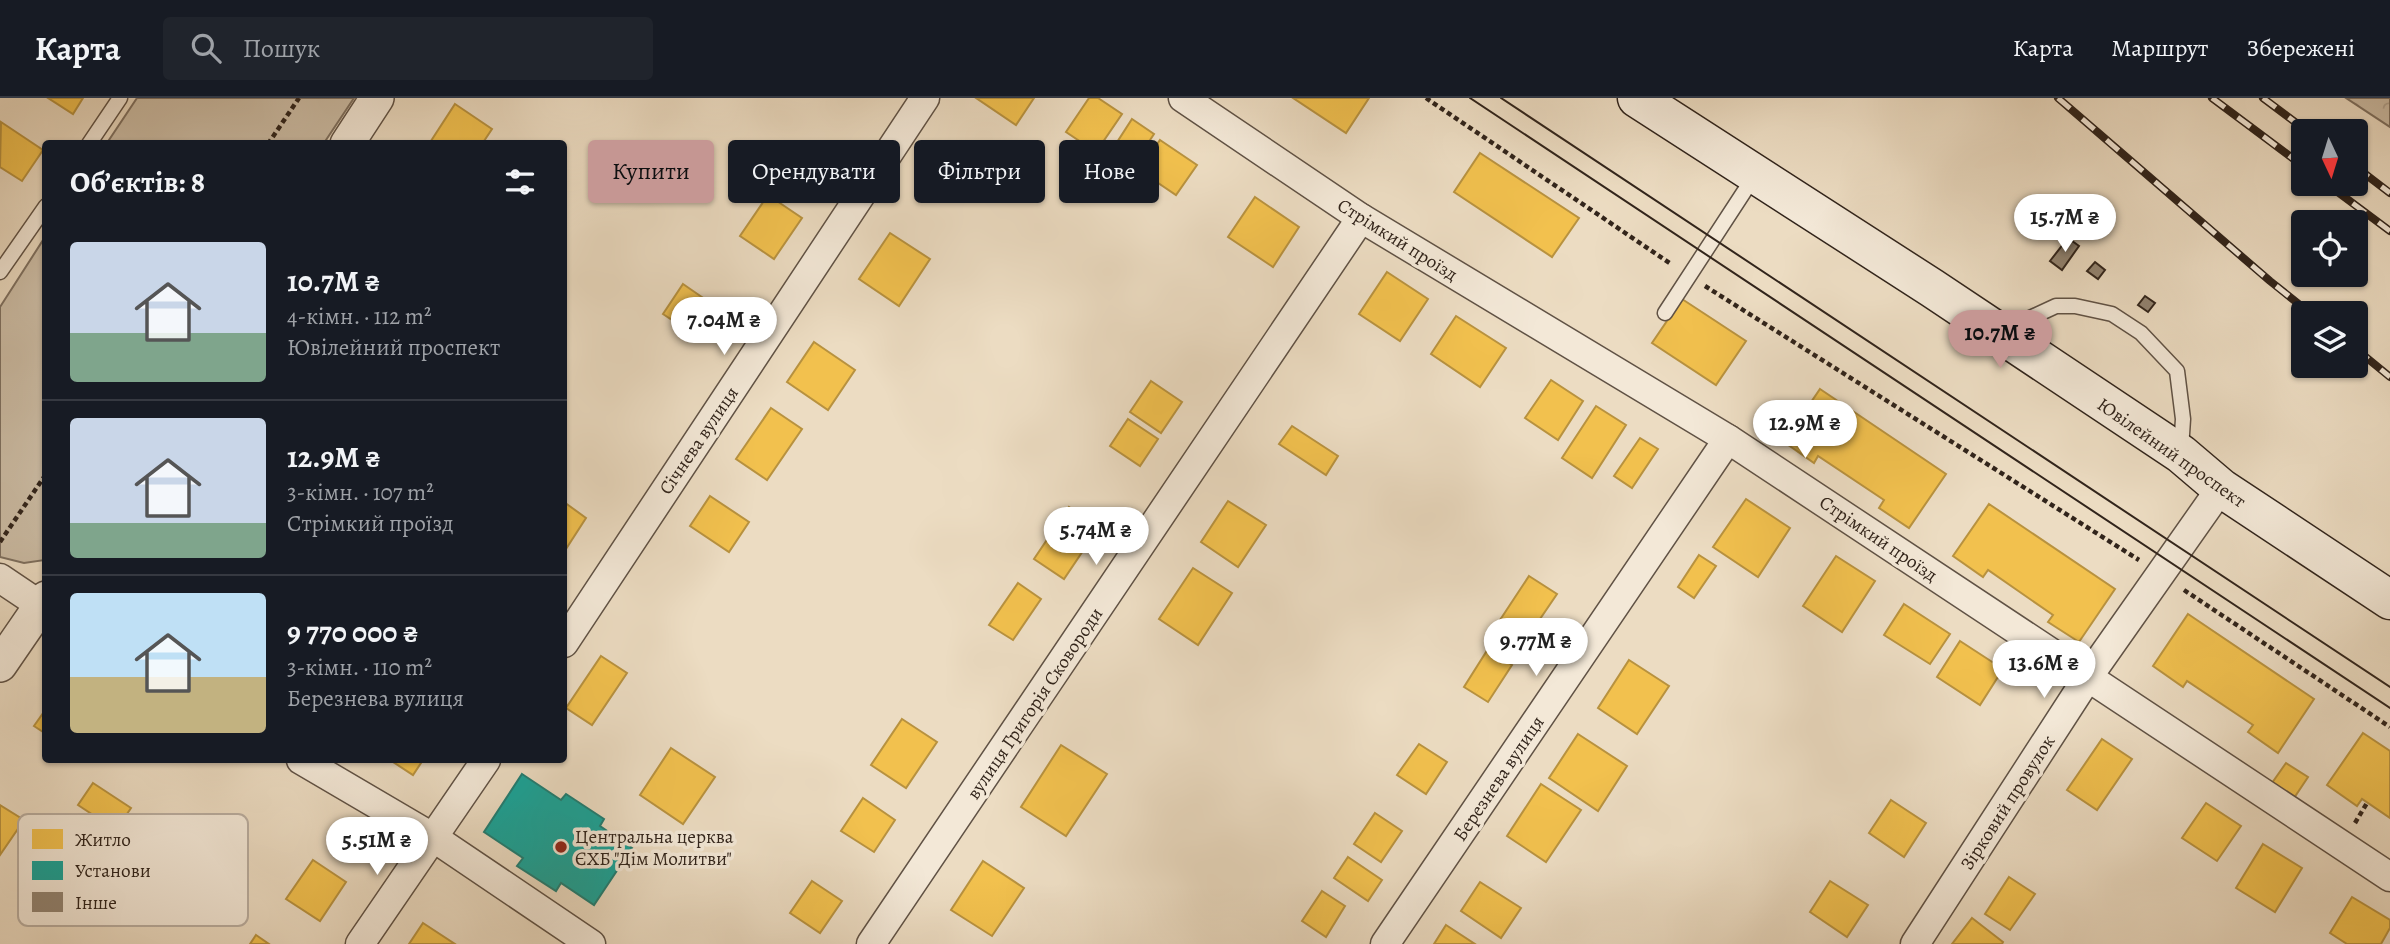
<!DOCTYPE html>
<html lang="uk">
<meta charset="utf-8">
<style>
:root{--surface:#171b24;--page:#20242c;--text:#f1f3f6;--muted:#9ea1a6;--line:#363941;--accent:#c59692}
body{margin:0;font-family:Alegreya,serif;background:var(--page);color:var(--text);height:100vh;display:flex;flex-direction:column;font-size:26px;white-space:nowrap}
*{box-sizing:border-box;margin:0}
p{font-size:23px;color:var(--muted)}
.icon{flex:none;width:38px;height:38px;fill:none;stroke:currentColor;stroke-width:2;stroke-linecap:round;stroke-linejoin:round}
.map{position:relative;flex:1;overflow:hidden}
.side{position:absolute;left:42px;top:42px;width:525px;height:623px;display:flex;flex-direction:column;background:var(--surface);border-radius:7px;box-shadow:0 2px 5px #0004}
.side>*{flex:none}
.top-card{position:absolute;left:588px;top:42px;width:665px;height:63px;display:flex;gap:14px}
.needle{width:46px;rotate:176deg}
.tools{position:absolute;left:2291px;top:21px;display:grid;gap:14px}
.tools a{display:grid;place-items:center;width:77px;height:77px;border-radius:7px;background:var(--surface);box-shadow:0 2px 5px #0004;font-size:35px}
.price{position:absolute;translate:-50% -60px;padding:0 16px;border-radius:24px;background:#fff;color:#222;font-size:23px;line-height:46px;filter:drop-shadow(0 2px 4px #0008)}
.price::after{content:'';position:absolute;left:50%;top:42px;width:21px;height:16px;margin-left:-10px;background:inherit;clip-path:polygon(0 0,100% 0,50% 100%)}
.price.on{background:var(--accent);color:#111}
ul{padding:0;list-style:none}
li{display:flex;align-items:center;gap:21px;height:175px;padding:0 28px}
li+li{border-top:2px solid var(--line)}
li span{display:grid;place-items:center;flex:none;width:196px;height:140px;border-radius:7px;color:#555}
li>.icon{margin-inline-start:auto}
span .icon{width:84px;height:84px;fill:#fffc;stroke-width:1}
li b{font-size:30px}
h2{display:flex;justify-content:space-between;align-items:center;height:84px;padding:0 28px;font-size:30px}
.tag{padding:0 24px;border-radius:7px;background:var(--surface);box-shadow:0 2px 5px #0004;font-size:24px;line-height:63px}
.tag.on{background:var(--accent);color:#111}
header{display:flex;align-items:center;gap:42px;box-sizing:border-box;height:98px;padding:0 35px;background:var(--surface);border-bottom:2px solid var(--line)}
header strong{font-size:33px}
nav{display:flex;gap:38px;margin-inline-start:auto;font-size:24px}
.search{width:490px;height:63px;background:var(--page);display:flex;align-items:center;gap:18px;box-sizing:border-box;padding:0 24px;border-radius:7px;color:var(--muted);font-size:26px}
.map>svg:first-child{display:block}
.green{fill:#ccbda6;stroke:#7e7060;stroke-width:2}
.forest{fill:url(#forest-crowns);stroke:#7e7060;stroke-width:2}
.homes{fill:#f2c14e;stroke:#b8923f;stroke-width:2}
.public{fill:#17a398;stroke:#1f7d72;stroke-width:2}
.building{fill:#928472;stroke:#31241b;stroke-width:2}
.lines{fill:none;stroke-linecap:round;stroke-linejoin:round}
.service-casing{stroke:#605245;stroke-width:17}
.minor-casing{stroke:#605245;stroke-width:31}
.tertiary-casing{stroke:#605245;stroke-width:36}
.secondary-casing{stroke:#31241b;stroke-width:41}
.path{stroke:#31241b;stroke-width:4.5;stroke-dasharray:5 3.5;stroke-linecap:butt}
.service{stroke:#f3e8d7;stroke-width:14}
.minor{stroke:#f3e8d7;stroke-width:28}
.tertiary{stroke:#f3e8d7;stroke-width:33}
.secondary{stroke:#f3e8d7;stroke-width:38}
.tram{stroke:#31241b;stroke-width:2}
.rail-casing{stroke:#31241b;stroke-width:8}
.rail{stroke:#f3e8d7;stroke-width:5;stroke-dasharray:16;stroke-linecap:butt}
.poi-dot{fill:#8f2418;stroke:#f3e8d7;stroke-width:2.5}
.labels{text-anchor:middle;stroke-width:7;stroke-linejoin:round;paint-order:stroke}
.street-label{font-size:19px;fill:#31241b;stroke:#f3e8d7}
.poi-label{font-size:19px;fill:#31241b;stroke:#f3e8d7;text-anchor:start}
.key{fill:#f3e8d7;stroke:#b9ad9f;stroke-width:2}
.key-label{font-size:19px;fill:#31241b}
</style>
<header>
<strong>Карта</strong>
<div class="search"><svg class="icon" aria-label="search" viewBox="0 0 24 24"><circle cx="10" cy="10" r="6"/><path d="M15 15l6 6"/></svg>Пошук</div>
<nav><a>Карта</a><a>Маршрут</a><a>Збережені</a></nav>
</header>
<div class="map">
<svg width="2390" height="846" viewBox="0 0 2390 846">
<defs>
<pattern id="forest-crowns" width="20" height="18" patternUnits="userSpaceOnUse" patternTransform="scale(1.75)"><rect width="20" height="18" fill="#ccbda6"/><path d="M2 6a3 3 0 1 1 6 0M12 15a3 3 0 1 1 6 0" fill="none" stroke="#b0a28e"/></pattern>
</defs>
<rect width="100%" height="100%" fill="#ecdcc2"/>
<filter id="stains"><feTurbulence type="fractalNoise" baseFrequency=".00286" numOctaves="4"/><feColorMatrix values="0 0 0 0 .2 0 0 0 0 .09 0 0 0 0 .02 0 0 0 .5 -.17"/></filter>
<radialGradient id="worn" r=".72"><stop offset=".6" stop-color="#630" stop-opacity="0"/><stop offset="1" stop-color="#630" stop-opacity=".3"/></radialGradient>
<g class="green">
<path d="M137,0H354L324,45H107Z"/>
<path d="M45,139V462L24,465L0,459V209Z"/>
</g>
<path class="forest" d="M2346,0H2390V29Z"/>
<g class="homes">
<path d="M48,0H83L73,16Z"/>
<path d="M976,0H1034L1016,27Z"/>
<path d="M1089,0H1098L1122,16L1096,54L1066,34Z"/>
<path d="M1293,0H1369L1346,35Z"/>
<path d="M455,6L492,31L482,46H429Z"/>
<path d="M1132,21L1154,36L1122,84L1101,69Z"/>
<path d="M1,24L43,52L22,83L0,69Z"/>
<path d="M1160,42L1197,67L1176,97L1139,72Z"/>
<path d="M1480,55L1579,120L1552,159L1454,94Z"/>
<path d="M768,97L802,120L774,161L740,138Z"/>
<path d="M1255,99L1299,129L1273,169L1228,139Z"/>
<path d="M890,135L930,161L899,208L859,181Z"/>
<path d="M1387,174L1428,201L1400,243L1359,216Z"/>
<path d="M683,186L722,213L702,242L663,216Z"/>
<path d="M1682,201L1746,243L1716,287L1652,245Z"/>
<path d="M1456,218L1506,250L1480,289L1431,256Z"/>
<path d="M814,244L855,272L828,312L787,284Z"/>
<path d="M1551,282L1583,303L1558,342L1525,320Z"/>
<path d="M1151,283L1182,304L1161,335L1130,314Z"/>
<path d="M1820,291L1946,376L1909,430L1879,410L1884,402L1818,358L1814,365L1784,344Z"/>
<path d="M1596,308L1626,327L1592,380L1562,360Z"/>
<path d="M771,310L802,331L767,382L736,361Z"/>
<path d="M1128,321L1158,341L1140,368L1110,348Z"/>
<path d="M1292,328L1338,358L1326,377L1279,346Z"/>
<path d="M1640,340L1658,351L1632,390L1614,378Z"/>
<path d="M710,398L749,424L729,454L690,428Z"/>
<path d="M1746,401L1790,430L1758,479L1713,449Z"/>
<path d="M1228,403L1266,427L1238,469L1201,444Z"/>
<path d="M564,404L586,420L564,454Z"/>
<path d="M1989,406L2115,491L2079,544L2048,524L2053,517L1988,472L1983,479L1953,458Z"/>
<path d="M1069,409L1099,429L1064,481L1034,461Z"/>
<path d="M1699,457L1716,468L1694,500L1678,489Z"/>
<path d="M1836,458L1875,483L1842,534L1803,508Z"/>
<path d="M1193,470L1232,495L1198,547L1159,521Z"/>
<path d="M1529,478L1557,496L1527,540L1500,522Z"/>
<path d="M1018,485L1041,501L1013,542L989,527Z"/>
<path d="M1904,506L1950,536L1930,566L1884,537Z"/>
<path d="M2188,516L2314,601L2278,655L2248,634L2253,627L2187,583L2183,589L2153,568Z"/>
<path d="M1960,543L2003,571L1980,607L1937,579Z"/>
<path d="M1488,551L1512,567L1488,604L1464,589Z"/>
<path d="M601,558L627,575L592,627L566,610Z"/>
<path d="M1629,562L1669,588L1637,636L1598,610Z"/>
<path d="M46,611V636L34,628Z"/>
<path d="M902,621L937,644L906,690L871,667Z"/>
<path d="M2363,635L2390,653V720L2362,701L2357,708L2327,687Z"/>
<path d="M1578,636L1627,668L1598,713L1549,680Z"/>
<path d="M2102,641L2132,661L2097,712L2067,692Z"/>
<path d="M1419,646L1447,664L1426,696L1397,677Z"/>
<path d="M1061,647L1107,676L1066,738L1021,709Z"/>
<path d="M671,650L715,679L683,726L640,697Z"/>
<path d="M390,662H423L413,677Z"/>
<path d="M2286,665L2308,679L2294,700L2272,685Z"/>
<path d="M93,685L131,710L116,732L78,707Z"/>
<path d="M1541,686L1581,712L1546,764L1507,738Z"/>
<path d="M863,700L895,722L874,754L841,733Z"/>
<path d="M1891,702L1926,725L1904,759L1869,735Z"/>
<path d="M2206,705L2241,728L2217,763L2182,740Z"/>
<path d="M0,707L24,722L0,757Z"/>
<path d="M1375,715L1402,733L1381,764L1354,746Z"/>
<path d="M2263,746L2302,770L2275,814L2236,790Z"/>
<path d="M1348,759L1382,782L1368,803L1334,780Z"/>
<path d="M313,762L346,784L320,823L286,801Z"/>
<path d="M983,763L1024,790L992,838L951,812Z"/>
<path d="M2009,779L2035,796L2010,832L1985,816Z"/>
<path d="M812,783L842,803L820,835L790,815Z"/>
<path d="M1830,783L1868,807L1847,839L1810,814Z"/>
<path d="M1480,784L1521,810L1501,840L1461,813Z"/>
<path d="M1322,793L1345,808L1326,839L1302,823Z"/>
<path d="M2352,799L2390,822V830L2381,846H2347L2330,835Z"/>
<path d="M1972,820L2003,844L2002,846H1952Z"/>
<path d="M423,825L455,846H409Z"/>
<path d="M1446,827L1475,846H1434Z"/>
<path d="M256,837L269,846H250Z"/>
</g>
<path class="public" d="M522,676L561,702L566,696L604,721L600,728L632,750L594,807L561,785L556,793L517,768L523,760L484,734Z"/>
<g class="building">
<path d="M2068,140L2079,148L2062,172L2050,163Z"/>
<path d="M2095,164L2105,172L2098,181L2087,173Z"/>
<path d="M2145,198L2155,205L2148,214L2138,207Z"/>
</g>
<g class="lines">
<g class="service-casing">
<g id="service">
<path d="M89,46L120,0"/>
<path d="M0,174L46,108"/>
<path d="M1665,215L1755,77"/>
<path d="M2002,233L2056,208H2075L2112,216L2141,235L2177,273L2183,321L2181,351"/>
</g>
</g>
<g class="minor-casing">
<g id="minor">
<path d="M1183,0L1361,120L1728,341L2390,779"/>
<path d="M0,480L46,511"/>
<path d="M564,545L925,0"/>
<path d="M301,662L434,740L591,846"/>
<path d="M360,846L486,662"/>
<path d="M871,846L1361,120"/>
<path d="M1385,846L1728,341"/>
<path d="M1915,846L2088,579L2221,390"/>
</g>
</g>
<g class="tertiary-casing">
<g id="tertiary">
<path d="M347,46L377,0"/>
<path d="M0,567L46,500"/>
</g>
</g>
<g class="secondary-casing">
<path id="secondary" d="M1637,0L1932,190L2181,356L2221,390L2390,502"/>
</g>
<g class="path">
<path d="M1426,0L1671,166"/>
<path d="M268,46L299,0"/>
<path d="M1705,188L2139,462"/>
<path d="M0,444L46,376"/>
<path d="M2184,492L2390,629"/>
<path d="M2355,725L2367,705"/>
</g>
<use href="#service" class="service"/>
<use href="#minor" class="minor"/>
<use href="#tertiary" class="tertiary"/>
<use href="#secondary" class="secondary"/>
<g class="tram">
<path d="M1470,0L2390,610"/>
<path d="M1501,0L2390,589"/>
</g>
<g class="rail-casing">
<g id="rail">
<path d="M2058,0L2270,183L2310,215"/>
<path d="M2212,0L2303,68"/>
<path d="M2263,0L2307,33"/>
<path d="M2356,69L2390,95"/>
<path d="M2327,86L2390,133"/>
<path d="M2356,251L2390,279"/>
</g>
</g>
<use href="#rail" class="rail"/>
</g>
<circle class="poi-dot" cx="561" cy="749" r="7"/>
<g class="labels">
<g class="street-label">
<text transform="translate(1398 141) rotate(32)" y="7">Стрімкий проїзд</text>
<text transform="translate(698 342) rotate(-56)" y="7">Січнева вулиця</text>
<text transform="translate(2172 354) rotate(35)" y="7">Ювілейний проспект</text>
<text transform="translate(1879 440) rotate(34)" y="7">Стрімкий проїзд</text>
<text transform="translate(1034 605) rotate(-56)" y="7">вулиця Григорія Сковороди</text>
<text transform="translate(1498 680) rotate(-56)" y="7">Березнева вулиця</text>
<text transform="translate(2007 704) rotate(-57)" y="7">Зірковий провулок</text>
</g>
<g class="poi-label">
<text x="575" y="745">Центральна церква<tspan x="575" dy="22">ЄХБ "Дім Молитви"</tspan></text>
</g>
</g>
<rect x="18" y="716" width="230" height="112" rx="10" class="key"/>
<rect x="32" y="731" width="31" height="20" fill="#f2c14e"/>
<rect x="32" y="763" width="31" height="19" fill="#17a398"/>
<rect x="32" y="794" width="31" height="20" fill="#928472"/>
<g class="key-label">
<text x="75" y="748">Житло</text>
<text x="75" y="779">Установи</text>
<text x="75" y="811">Інше</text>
</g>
<rect width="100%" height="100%" filter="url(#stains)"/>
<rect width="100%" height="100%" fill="url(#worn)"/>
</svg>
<div class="tools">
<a><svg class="needle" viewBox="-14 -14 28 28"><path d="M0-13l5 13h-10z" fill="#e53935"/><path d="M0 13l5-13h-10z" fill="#9ea1a6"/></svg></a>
<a><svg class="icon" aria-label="locate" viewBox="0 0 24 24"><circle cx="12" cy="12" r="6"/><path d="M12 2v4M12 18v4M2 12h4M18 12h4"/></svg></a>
<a><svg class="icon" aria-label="layers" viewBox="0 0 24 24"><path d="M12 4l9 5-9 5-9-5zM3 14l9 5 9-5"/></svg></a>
</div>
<b class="price" style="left:2065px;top:156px">15.7M ₴</b>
<b class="price" style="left:724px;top:259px">7.04M ₴</b>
<b class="price on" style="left:2000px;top:272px">10.7M ₴</b>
<b class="price" style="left:1805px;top:362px">12.9M ₴</b>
<b class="price" style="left:1096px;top:469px">5.74M ₴</b>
<b class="price" style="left:1536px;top:580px">9.77M ₴</b>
<b class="price" style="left:2044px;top:602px">13.6M ₴</b>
<b class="price" style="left:377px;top:779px">5.51M ₴</b>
<div class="top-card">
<a class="tag on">Купити</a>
<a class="tag">Орендувати</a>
<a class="tag">Фільтри</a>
<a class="tag">Нове</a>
</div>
<section class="side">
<h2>Об’єктів: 8<svg class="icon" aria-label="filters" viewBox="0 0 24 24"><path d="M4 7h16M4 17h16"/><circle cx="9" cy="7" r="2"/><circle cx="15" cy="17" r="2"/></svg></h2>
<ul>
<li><span style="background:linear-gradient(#c9d6e8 65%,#7fa58c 0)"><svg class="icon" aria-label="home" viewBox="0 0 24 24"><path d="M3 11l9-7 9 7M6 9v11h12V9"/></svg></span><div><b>10.7M ₴</b><p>4-кімн. · 112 m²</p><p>Ювілейний проспект</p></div></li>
<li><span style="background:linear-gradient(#c9d6e8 75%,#7fa58c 0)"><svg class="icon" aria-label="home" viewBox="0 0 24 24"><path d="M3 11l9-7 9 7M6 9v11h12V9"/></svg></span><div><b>12.9M ₴</b><p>3-кімн. · 107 m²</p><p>Стрімкий проїзд</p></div></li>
<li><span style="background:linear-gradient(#bfe0f5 60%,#c2b280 0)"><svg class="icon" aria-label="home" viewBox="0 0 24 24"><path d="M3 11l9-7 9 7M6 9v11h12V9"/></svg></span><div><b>9 770 000 ₴</b><p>3-кімн. · 110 m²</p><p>Березнева вулиця</p></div></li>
</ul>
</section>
</div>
